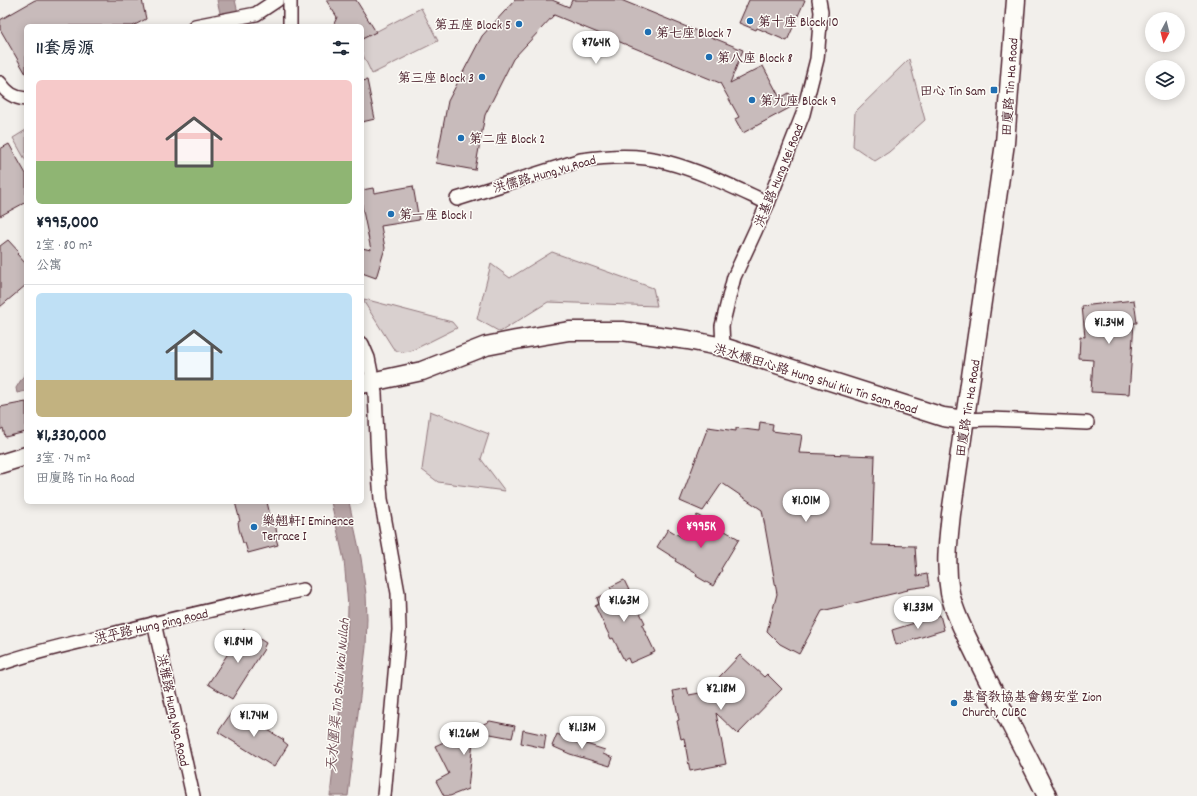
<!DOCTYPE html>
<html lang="zh">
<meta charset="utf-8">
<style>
:root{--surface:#fff;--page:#f6f6f7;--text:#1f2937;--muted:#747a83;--line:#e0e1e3;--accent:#db2777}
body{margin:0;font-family:Dekko,"LXGW WenKai TC",sans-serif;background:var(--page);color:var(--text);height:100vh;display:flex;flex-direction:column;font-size:15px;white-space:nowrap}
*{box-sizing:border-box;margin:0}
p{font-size:13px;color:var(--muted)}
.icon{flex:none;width:22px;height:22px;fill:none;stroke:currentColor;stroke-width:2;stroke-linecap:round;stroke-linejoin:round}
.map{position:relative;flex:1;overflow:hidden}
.drawer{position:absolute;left:24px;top:24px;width:340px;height:480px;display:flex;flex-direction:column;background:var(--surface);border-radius:6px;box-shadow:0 2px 10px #0003}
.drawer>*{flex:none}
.needle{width:26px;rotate:187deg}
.buttons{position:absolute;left:1145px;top:12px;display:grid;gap:8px}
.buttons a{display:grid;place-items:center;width:40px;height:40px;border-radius:50%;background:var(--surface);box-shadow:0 2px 10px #0003;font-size:20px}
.price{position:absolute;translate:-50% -34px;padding:0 9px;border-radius:14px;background:#fff;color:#222;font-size:13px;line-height:26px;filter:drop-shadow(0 1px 2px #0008)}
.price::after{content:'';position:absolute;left:50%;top:24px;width:12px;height:9px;margin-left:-6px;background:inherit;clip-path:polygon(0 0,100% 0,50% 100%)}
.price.on{background:var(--accent);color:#fff}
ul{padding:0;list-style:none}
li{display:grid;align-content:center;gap:8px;height:212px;padding:0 12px}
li+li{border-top:1px solid var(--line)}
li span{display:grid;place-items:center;height:124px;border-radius:6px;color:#555}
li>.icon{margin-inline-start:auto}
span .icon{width:72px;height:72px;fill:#fffc;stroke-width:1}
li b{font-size:17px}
h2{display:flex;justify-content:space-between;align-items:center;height:48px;padding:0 12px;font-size:17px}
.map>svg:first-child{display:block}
.green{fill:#d9d0cf;stroke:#92787d}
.water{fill:#b7a5a6;stroke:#8b6f75}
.building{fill:#c8bbbb;stroke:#4a1f2b}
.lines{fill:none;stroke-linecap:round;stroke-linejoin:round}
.street-casing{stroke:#4a1f2b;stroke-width:16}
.secondary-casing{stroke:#4a1f2b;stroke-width:21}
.street{stroke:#fdfcf7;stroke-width:13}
.secondary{stroke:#fdfcf7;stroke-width:18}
.poi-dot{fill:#1f6fb2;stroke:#fdfcf7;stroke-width:1.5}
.labels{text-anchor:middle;stroke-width:3;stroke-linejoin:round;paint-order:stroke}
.poi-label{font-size:13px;fill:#4a1f2b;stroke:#fdfcf7;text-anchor:start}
.street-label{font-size:13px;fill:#4a1f2b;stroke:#fdfcf7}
.water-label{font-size:14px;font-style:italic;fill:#704e56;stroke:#fdfcf7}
</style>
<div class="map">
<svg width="1197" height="796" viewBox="0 0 1197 796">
<rect width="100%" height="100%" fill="#f2efeb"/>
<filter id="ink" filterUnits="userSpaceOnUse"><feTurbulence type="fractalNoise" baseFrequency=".025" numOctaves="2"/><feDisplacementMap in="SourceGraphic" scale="8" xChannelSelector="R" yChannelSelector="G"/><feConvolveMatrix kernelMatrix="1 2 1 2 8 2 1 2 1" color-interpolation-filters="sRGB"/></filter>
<g filter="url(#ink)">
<g class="green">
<path d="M421,8L438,41L372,74L362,53V39Z"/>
<path d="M909,59L925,120L889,152L875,161L853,146L855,112Z"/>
<path d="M26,130V161L13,138Z"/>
<path d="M552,252L653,288L657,306L548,302L500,332L477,319L491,264L510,278Z"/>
<path d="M364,299L452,322L457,328L411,351C404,352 399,353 393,348L364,302Z"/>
<path d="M430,411L489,434L481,459L505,491L438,482L422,470Z"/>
</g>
<g class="water">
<path d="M217,0H235L241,26H223Z"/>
<path d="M26,372V391L17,393L16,388Z"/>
<path d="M331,502H349L361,558L366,594L367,618L366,647L348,796H330L347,644L348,607L346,582L344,560Z"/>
</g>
<g class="building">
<path d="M35,0H142L146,19L133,26H26V74L0,29V20Z"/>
<path d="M326,0H356L376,32L362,39V26H333L337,17Z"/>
<path d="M515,0H552L569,7L572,0H621L743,50L730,83L763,66L780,98L789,93L795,105L743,133L735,119L739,117L720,83L554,15L513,59L485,115L475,170L436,163L448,101L482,36Z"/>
<path d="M749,0H805L787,41L757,28L756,30L739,23Z"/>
<path d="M367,80L375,119L362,122V81Z"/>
<path d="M9,144L26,174V202L0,216V149Z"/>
<path d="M413,186L419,220L381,226L385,248L376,278L362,273V248L371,250L362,206V190L373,188L374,193Z"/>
<path d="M8,240L19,252L17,254L26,264V285L0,307V246Z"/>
<path d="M1134,300L1137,323H1134L1129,394L1091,392L1093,360L1079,359L1080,336L1085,337L1082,306Z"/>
<path d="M26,402V432L5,437L3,428L0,430V407Z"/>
<path d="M760,422L773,424L772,431L802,435L799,453L875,456L872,545L915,546L917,576L927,574L929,586L907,589L908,590L822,611L799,654L780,644L767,631L777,594L762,510L722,483L703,511L680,501L708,427L736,431V428L759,431Z"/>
<path d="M235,502H267L270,515H272L276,528L277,535H275L278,545L248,553L245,543H243L239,529L238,522L240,521Z"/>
<path d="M697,515L739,539L721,569L722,570L713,586L696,576L697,574L675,561L676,559L657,547L668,529L683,538Z"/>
<path d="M624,580L645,623L642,625L655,652L630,663L628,658L624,660L613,638L611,639L595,606L599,604L597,598L612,591L610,587Z"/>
<path d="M940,615L944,630L896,645L892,630Z"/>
<path d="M244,629L266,643L263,649H264L232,699L208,684Z"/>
<path d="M740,655L764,677L767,674L782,689L738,734L716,713L726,764L690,771L684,738L681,739L677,721L679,720L673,691L687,688L689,695L705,692Z"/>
<path d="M234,709L284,740L283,741L288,745L274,767L218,732Z"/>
<path d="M490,721L515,726L512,738L474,731L468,789L450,796H444L436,781L449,774L435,746Z"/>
<path d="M523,730L546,735L544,748L521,743Z"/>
<path d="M557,734L583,745V743L605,750L603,754L613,758L610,766L570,754L552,746Z"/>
</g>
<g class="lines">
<g class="street-casing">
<g id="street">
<path d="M195,26L256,14L277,0"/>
<path d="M290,26V0"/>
<path d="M0,83C7,93 14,98 26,99"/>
<path d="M457,199L581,160C609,156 638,154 666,162C701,171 735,188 768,203"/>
<path d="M362,344L368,358L375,393L378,460L381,499L398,593L399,630L384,796"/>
<path d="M723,347L722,326L734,277L768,203L803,114L817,59L821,12L819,0"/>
<path d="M965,420L990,419L1087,423"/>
<path d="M154,623L193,796"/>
<path d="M0,664C39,650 80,642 120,632C181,617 242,602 303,590"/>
</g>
</g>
<g class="secondary-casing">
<g id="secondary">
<path d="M1016,0L1005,143L951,514C948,542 945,565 950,593C955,616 968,639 978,660C1000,706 1025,750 1047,796"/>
<path d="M362,384L422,371L486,346L516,340L569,331H622L688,340L723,347L943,417L965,420"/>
<path d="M0,464L26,456"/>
</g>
</g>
<use href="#street" class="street"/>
<use href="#secondary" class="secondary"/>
</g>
</g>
<g class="poi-dot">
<circle cx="750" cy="21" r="4"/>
<circle cx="519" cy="24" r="4"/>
<circle cx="648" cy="32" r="4"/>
<circle cx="709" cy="57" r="4"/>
<circle cx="482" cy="77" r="4"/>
<rect x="990" y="86" width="8" height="8" rx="2"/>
<circle cx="752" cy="100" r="4"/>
<circle cx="461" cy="138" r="4"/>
<circle cx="391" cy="214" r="4"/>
<circle cx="254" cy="527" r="4"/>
<circle cx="954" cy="703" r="4"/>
</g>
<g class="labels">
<g class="poi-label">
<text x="758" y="26">第十座 Block 10</text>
<text x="511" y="29" text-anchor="end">第五座 Block 5</text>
<text x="656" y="37">第七座 Block 7</text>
<text x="717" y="62">第八座 Block 8</text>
<text x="474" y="82" text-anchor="end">第三座 Block 3</text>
<text x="986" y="95" text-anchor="end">田心 Tin Sam</text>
<text x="760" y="105">第九座 Block 9</text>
<text x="469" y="143">第二座 Block 2</text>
<text x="399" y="219">第一座 Block 1</text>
<text x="262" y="525">樂翹軒I Eminence<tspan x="262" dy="15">Terrace I</tspan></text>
<text x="962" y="701">基督教協基會錫安堂 Zion<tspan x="962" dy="15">Church, CUBC</tspan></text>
</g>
<g class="street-label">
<text transform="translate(1009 87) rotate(-86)" y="5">田廈路 Tin Ha Road</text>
<text transform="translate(544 173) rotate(-16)" y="5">洪儒路 Hung Yu Road</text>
<text transform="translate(778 175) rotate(-68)" y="5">洪基路 Hung Kei Road</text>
<text transform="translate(816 378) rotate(17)" y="5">洪水橋田心路 Hung Shui Kiu Tin Sam Road</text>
<text transform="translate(967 408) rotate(-81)" y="5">田廈路 Tin Ha Road</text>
<text transform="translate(151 625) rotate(-13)" y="5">洪平路 Hung Ping Road</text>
<text transform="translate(174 710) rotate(78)" y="5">洪雅路 Hung Nga Road</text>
</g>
<g class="water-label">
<text transform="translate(337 695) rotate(-85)" y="5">天水圍渠 Tin Shui Wai Nullah</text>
</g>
</g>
</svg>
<div class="buttons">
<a><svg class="needle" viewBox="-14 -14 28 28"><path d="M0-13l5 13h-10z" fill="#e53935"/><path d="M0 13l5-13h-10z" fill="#747a83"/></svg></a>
<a><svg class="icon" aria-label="layers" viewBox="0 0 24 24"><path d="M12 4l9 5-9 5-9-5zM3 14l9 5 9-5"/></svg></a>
</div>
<b class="price" style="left:596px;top:65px">¥764K</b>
<b class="price" style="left:1109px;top:345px">¥1.34M</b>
<b class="price" style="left:806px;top:523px">¥1.01M</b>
<b class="price on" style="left:701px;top:549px">¥995K</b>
<b class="price" style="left:624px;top:623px">¥1.63M</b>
<b class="price" style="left:918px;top:630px">¥1.33M</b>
<b class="price" style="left:238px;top:664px">¥1.84M</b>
<b class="price" style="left:721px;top:711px">¥2.18M</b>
<b class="price" style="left:254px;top:738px">¥1.74M</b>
<b class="price" style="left:582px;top:750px">¥1.13M</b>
<b class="price" style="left:464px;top:756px">¥1.26M</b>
<section class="drawer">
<h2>11套房源<svg class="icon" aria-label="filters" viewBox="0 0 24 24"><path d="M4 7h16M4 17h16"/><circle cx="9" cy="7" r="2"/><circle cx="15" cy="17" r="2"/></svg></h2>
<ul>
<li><span style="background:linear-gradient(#f6c9c9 65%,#8fb573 0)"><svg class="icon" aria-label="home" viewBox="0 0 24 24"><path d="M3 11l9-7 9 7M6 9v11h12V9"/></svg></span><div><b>¥995,000</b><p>2室 · 80 m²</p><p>公寓</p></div></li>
<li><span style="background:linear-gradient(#bfe0f5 70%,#c2b280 0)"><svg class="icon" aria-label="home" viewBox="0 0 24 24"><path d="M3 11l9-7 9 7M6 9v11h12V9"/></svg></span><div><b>¥1,330,000</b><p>3室 · 74 m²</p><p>田廈路 Tin Ha Road</p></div></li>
</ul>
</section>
</div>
